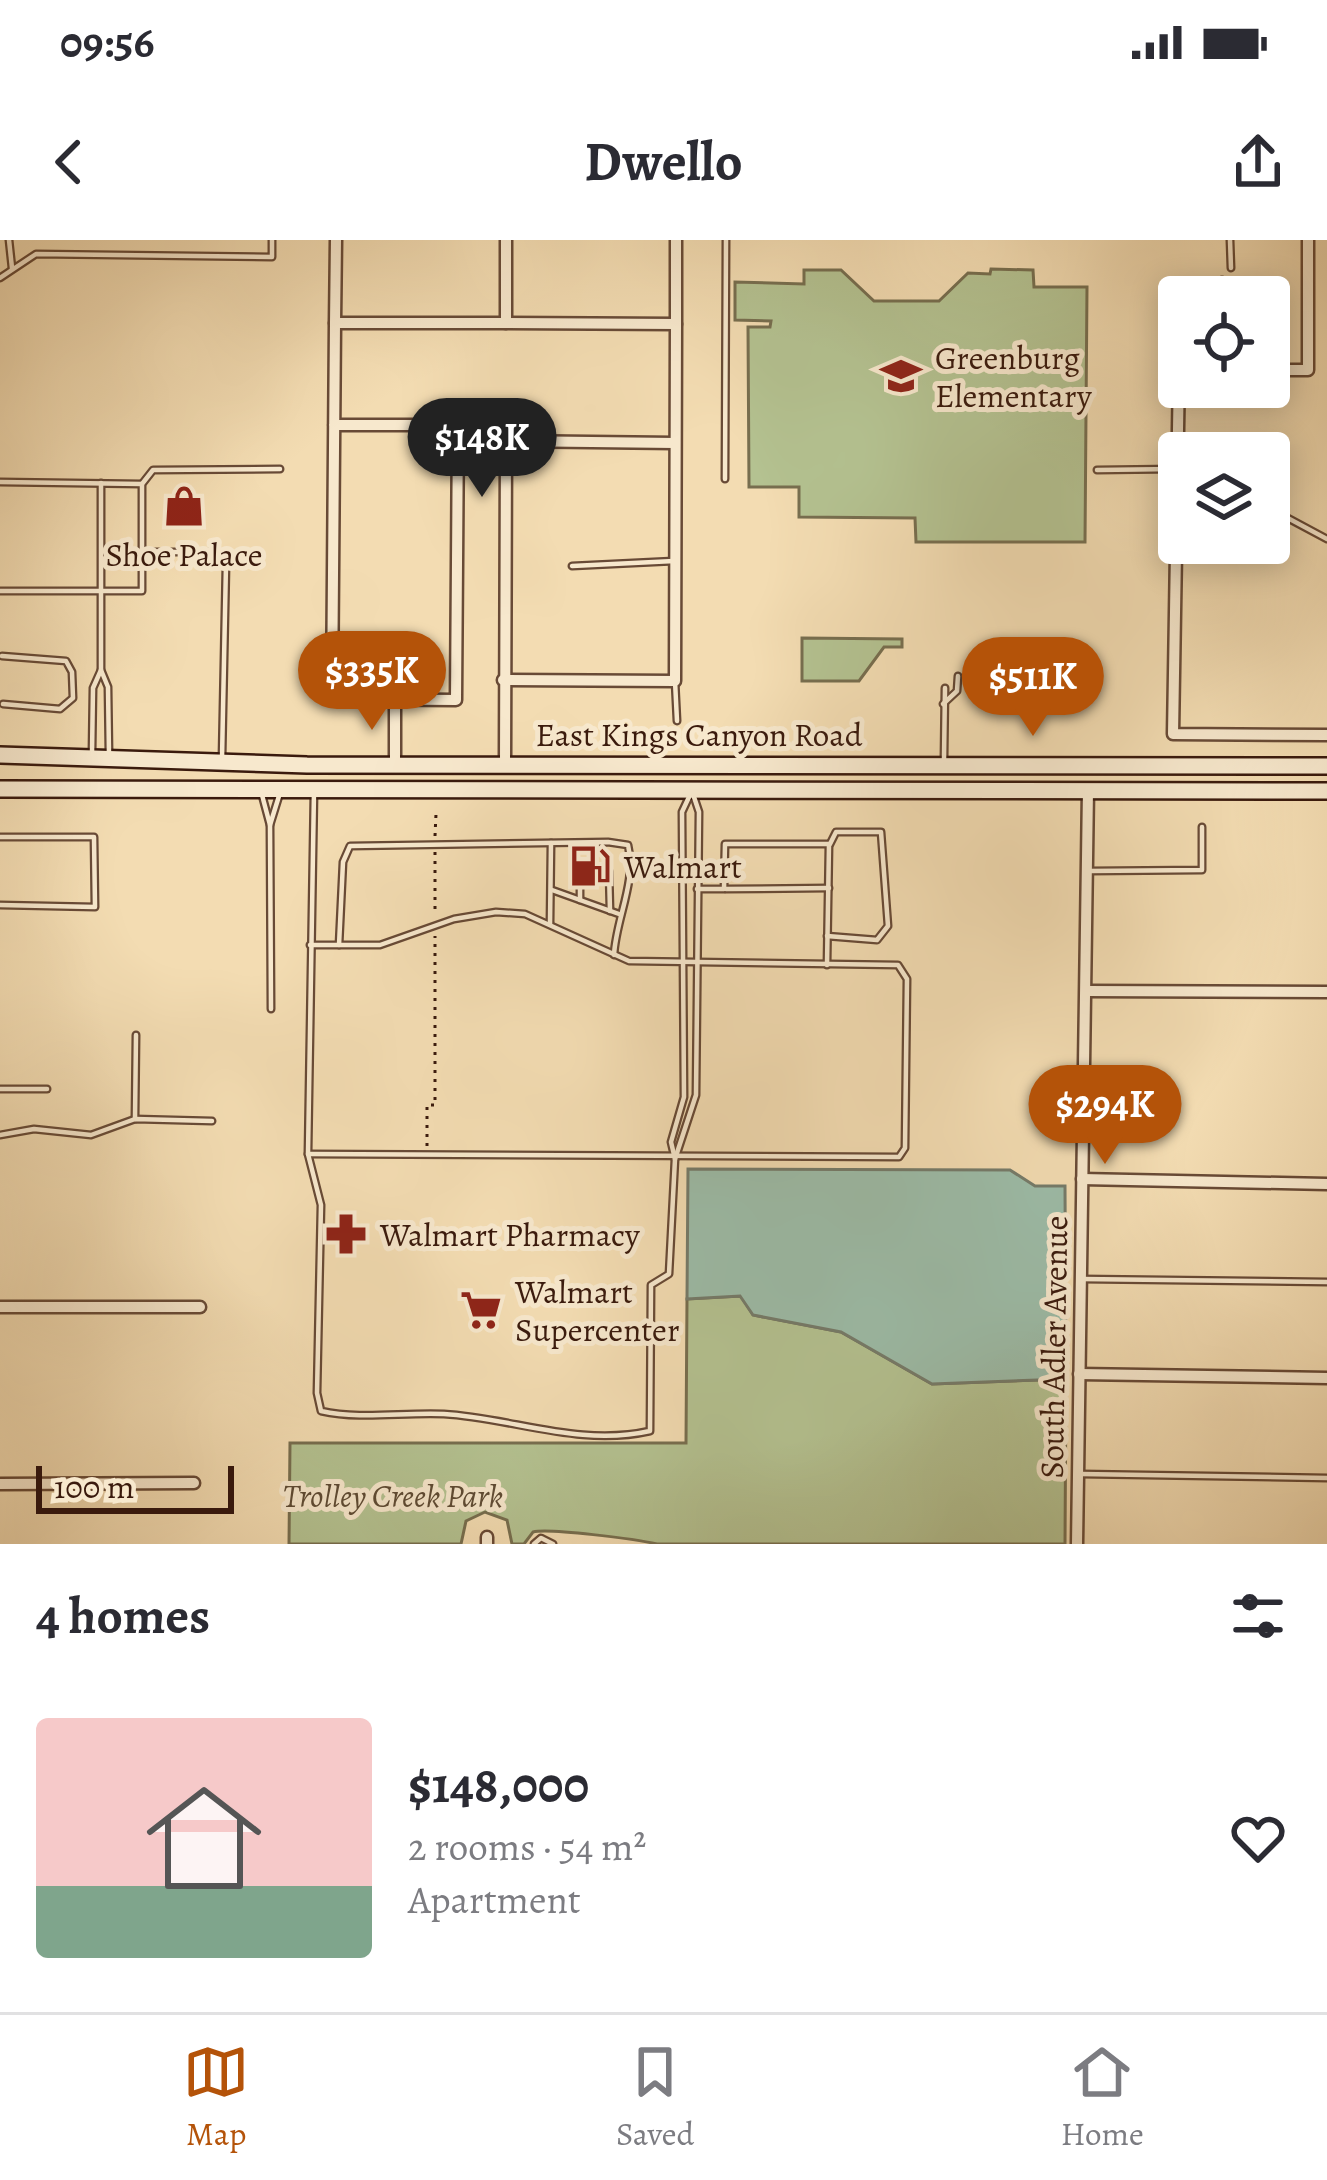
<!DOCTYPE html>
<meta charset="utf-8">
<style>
:root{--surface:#fff;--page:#f2f2f3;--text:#2b2b33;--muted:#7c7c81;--line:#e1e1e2;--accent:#b45309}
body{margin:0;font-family:Alegreya,serif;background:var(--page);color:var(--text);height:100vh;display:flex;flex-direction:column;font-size:45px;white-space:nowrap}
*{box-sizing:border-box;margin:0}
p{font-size:39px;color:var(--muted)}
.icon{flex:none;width:66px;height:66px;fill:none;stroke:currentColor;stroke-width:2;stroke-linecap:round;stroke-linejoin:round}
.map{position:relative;height:1304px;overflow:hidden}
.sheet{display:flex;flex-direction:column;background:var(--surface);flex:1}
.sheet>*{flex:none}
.buttons{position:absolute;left:1158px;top:36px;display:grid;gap:24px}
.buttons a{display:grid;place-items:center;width:132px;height:132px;border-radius:12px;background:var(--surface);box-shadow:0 6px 30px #0003;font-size:60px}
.scale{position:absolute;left:36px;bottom:30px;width:198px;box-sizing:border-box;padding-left:12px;border:6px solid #3a1a0d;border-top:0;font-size:33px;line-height:42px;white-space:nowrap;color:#3a1a0d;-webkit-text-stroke:9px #f7e8cd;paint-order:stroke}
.price{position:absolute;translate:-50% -102px;padding:0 27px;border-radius:42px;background:var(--accent);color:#fff;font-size:39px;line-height:78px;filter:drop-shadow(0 3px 6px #0008)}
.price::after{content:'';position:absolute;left:50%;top:72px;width:36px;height:27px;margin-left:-18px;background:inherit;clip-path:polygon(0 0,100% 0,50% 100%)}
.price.selected{background:#222;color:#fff}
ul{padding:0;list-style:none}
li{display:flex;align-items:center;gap:36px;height:300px;padding:0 36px}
li span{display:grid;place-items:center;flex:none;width:336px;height:240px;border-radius:12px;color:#555}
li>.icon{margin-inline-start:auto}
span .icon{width:144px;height:144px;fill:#fffc;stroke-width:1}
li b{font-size:51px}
h2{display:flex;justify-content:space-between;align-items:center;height:144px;padding:0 36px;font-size:51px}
.status{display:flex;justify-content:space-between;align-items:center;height:84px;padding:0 60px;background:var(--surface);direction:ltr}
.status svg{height:33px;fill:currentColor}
header{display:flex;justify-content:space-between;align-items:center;height:156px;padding:0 36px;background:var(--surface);font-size:54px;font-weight:700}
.dock{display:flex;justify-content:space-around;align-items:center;height:168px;border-top:3px solid var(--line);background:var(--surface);font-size:33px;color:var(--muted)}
.dock a{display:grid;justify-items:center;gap:6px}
.dock .selected{color:var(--accent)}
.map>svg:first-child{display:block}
.green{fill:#b4c291;stroke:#776e4f;stroke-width:3}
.water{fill:#9cbca8;stroke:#757b6a;stroke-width:3}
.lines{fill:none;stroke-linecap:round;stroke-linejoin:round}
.service-casing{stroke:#684a36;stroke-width:9}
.minor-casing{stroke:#684a36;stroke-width:15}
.secondary-casing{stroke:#3a1a0d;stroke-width:20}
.path{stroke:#3a1a0d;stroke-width:3;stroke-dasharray:3 6;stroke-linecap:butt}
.service{stroke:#f7e8cd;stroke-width:4.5}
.minor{stroke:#f7e8cd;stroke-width:10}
.secondary{stroke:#f7e8cd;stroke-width:15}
.labels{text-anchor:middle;stroke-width:10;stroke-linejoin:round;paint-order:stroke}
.poi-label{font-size:33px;fill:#3a1a0d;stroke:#f7e8cd;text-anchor:start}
.street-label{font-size:33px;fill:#3a1a0d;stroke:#f7e8cd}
.park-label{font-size:33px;font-style:italic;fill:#5f4c35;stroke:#f7e8cd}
</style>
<div class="status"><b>09:56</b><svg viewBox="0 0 49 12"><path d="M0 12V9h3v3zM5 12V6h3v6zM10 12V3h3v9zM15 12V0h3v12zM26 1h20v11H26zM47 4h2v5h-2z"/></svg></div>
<header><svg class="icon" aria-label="back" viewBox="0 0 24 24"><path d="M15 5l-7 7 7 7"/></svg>Dwello<svg class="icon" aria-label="share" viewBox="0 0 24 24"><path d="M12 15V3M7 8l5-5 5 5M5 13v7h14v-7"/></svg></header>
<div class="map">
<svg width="1327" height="1304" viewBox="0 0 1327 1304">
<rect width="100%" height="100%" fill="#f3dcb2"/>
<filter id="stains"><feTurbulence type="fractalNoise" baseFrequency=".00167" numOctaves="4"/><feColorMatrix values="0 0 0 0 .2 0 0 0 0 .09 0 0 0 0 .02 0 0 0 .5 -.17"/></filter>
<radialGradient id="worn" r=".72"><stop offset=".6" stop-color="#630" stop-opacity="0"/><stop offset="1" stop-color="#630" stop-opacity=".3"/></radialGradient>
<g class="green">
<path d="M991,29L1033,30L1034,47H1087L1085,302H916L915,278L799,277V247H749L748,87H770L771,81L735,80V42L804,44V30H841L874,61H939L968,33L990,34Z"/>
<path d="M802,398L902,399V407H884L859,441H802Z"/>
<path d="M741,1056L753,1075L841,1092L932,1144L1066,1139L1065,1304H657C636,1299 549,1288 533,1292L524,1304H512L507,1280L485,1272L466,1281L461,1304H289L290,1203H686L687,1059Z"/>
</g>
<path class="water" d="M688,929L1010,930L1035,946H1065L1066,1139L932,1144L841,1092L753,1075L740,1056L687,1059Z"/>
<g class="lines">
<g class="service-casing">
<g id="service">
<path d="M9,0L12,28"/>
<path d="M1230,0L1231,28"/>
<path d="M0,38L36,14L272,17V0"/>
<path d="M1222,40V57"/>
<path d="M1097,230L1175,229"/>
<path d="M725,239L726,0"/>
<path d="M0,242L142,244"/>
<path d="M101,243V430L108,447L109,515"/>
<path d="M1269,268L1327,299"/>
<path d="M142,312H213L226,324L222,518"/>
<path d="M572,326L674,321"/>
<path d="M0,351H142V244L153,230L280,229"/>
<path d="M2,416L66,421L72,432L73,458L60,469L3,464"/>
<path d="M675,441L677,481"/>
<path d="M943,464L957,451L958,436"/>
<path d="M92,513L93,448L101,430"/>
<path d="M944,519L945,448"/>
<path d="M314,551L308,914L321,965L317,1153L321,1171C362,1180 402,1172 444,1174C513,1178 579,1207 650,1191L651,1045L669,1034L675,919L671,902L684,857L682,572L689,557"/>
<path d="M262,555L270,585L271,769"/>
<path d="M270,585L279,556"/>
<path d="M0,597H94L95,667L0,665"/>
<path d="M609,631L610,671"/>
<path d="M1089,631L1202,630V587"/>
<path d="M697,649H724L725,604H829L827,725"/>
<path d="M726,649L829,648"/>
<path d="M552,650L619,674"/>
<path d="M580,660V631"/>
<path d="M550,684L551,603"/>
<path d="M827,696L877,700L888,686L881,592H836L830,604"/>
<path d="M339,705L343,622L350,606L608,602L628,605C637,642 616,678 614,715"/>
<path d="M0,849H47"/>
<path d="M135,879L136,795"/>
<path d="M0,895L34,889L91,895L135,879L212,881"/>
<path d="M308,914L899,917L905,908L907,739L898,725L629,721L525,674L496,672L454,679L380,705H310"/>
<path d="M675,919L696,855L699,572L694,557"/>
<path d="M1081,1039L1327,1042"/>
<path d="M1081,1234L1327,1238"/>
<path d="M534,1304L541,1298L553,1304"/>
</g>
</g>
<g class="minor-casing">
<g id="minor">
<path d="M335,83L336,0"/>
<path d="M676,84V0"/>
<path d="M1179,129L1173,494L1327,495"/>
<path d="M1269,130H1308V0"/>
<path d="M334,185H458L456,460L332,459L335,83H506V0"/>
<path d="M503,440L675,441L676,84L506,83"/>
<path d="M395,460V525"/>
<path d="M505,524L506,201L675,203"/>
<path d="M1087,751L1327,752"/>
<path d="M1082,939L1327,944"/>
<path d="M0,1067H200"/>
<path d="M1079,1134L1327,1138"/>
<path d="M0,1244L194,1243"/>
<path d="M487,1304V1297"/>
<path d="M1077,1304L1088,550"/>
</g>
</g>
<g class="secondary-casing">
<g id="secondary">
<path d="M0,515L307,525L1327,526"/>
<path d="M0,549L1327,551"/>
</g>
</g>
<g class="path">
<path d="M435,596L436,574"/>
<path d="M435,612V674"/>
<path d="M427,906V865H435V696"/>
</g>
<use href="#service" class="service"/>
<use href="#minor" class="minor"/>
<use href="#secondary" class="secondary"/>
</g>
<defs>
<g id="school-bare" transform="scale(3.24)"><path d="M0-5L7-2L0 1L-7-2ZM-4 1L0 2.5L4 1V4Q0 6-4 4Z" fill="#8f2418" stroke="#f7e8cd" stroke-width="2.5" paint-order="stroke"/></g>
<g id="shop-bare" transform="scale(3.24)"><path d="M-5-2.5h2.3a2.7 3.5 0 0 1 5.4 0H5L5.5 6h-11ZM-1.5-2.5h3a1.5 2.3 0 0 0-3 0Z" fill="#8f2418" stroke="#f7e8cd" stroke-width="2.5" paint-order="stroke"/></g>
<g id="fuel-bare" transform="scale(3.24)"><path d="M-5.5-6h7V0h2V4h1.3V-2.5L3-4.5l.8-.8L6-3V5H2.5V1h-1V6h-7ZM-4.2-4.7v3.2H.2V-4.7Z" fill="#8f2418" stroke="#f7e8cd" stroke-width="2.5" paint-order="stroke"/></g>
<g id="pharmacy-bare" transform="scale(3.24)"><path d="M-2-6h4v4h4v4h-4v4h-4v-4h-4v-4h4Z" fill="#8f2418" stroke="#f7e8cd" stroke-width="2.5" paint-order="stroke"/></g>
<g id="supermarket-bare" transform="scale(3.24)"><path d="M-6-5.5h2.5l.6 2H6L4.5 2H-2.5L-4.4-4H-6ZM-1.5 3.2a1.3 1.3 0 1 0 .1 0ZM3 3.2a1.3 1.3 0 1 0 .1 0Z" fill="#8f2418" stroke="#f7e8cd" stroke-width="2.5" paint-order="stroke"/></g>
</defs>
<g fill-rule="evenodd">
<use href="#school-bare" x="901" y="136"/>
<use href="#shop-bare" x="184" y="266"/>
<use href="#fuel-bare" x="590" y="626"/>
<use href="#pharmacy-bare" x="346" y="994"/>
<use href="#supermarket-bare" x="481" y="1070"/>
</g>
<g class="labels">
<g class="poi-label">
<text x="935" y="129">Greenburg<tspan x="935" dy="38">Elementary</tspan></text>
<text x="184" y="326" text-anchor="middle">Shoe Palace</text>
<text x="624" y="638">Walmart</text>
<text x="380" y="1006">Walmart Pharmacy</text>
<text x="515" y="1063">Walmart<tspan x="515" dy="38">Supercenter</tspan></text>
</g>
<g class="street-label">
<text x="699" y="506">East Kings Canyon Road</text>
<text transform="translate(1053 1107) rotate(-89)" y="12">South Adler Avenue</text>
</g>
<g class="park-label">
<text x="393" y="1267">Trolley Creek Park</text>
</g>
</g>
<rect width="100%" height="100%" filter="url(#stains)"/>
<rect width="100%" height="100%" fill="url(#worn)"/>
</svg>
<div class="buttons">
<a><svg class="icon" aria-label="locate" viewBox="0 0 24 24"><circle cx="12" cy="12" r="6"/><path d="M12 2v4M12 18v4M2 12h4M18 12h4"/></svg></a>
<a><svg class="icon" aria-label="layers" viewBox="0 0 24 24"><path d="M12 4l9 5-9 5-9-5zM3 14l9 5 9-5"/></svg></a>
</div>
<div class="scale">100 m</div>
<b class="price selected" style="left:482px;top:260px">$148K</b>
<b class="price" style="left:372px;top:493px">$335K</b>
<b class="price" style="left:1033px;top:499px">$511K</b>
<b class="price" style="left:1105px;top:927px">$294K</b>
</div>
<section class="sheet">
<h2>4 homes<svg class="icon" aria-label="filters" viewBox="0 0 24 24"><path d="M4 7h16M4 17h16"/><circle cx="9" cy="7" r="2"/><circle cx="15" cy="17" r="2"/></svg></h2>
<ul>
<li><span style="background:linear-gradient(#f6c9c9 70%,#7fa58c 0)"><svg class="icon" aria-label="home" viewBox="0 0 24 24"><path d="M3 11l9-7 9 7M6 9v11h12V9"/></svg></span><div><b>$148,000</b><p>2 rooms · 54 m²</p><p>Apartment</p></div><svg class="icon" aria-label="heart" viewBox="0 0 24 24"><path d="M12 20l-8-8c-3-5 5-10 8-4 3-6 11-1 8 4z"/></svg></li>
</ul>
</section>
<nav class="dock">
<a class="selected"><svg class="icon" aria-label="map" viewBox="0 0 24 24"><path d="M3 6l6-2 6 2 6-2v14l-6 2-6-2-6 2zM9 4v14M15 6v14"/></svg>Map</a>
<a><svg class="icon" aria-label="saved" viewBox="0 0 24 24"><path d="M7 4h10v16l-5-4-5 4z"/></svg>Saved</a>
<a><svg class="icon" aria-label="home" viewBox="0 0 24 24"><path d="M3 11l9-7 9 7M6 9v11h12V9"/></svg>Home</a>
</nav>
